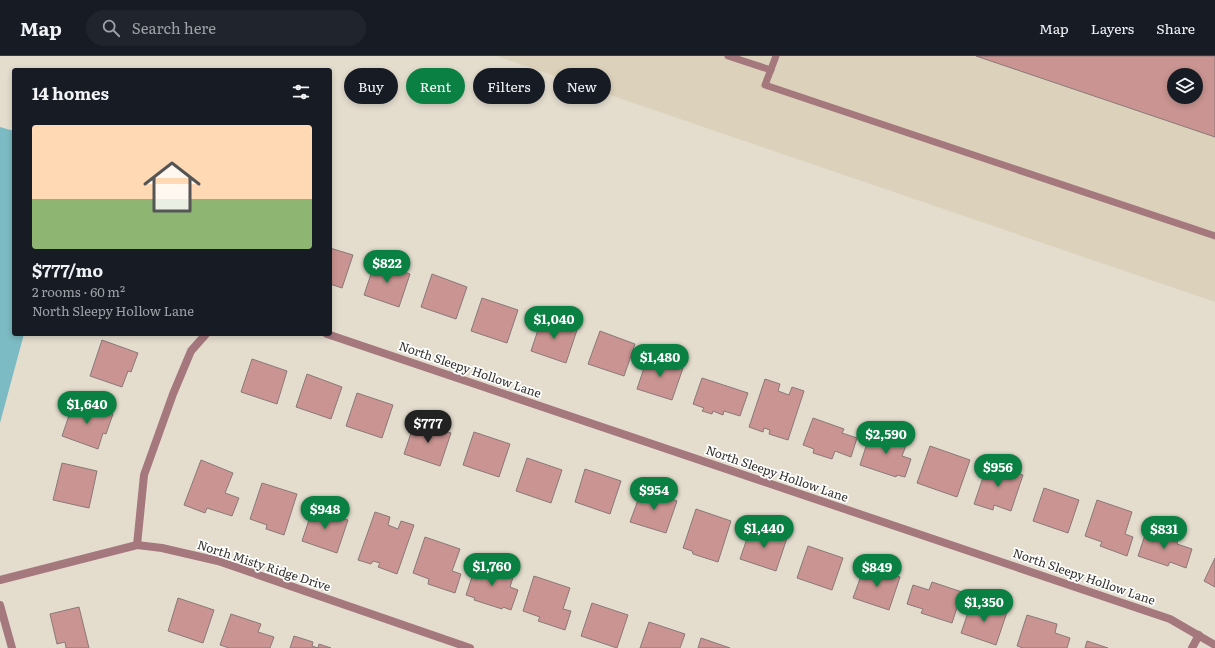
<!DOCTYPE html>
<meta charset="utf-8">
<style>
:root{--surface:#171b24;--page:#20242c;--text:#f1f3f6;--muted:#9ea1a6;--line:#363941;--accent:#0b8043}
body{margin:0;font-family:Literata,serif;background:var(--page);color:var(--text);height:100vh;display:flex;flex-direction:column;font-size:15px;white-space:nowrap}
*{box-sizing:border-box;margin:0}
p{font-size:13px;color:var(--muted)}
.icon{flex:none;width:22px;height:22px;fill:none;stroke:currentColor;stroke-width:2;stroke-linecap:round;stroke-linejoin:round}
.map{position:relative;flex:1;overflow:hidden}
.sheet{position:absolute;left:12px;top:12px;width:320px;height:268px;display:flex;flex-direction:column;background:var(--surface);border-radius:4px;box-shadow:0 2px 6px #0003}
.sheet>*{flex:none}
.guide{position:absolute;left:344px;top:12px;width:380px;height:36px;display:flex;gap:8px}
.buttons{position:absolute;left:1167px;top:12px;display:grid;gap:8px}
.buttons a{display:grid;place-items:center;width:36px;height:36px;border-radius:50%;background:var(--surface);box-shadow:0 2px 6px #0003;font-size:20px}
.price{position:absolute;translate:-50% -34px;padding:0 9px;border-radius:14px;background:var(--accent);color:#fff;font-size:13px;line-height:26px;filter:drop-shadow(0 1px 2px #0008)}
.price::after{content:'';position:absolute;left:50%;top:24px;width:12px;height:9px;margin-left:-6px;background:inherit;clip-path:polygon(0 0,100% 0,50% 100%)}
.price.current{background:#222;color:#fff}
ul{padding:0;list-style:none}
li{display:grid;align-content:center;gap:8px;height:212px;padding:0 20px}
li+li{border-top:1px solid var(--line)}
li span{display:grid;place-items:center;height:124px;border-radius:4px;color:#555}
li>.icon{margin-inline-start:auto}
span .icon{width:72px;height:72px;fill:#fffc;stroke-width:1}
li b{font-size:17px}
h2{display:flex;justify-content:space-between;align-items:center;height:48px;padding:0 20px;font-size:17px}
.chip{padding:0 14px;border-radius:18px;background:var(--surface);box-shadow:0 2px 6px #0003;font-size:14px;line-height:36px}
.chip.current{background:var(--accent);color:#fff}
header{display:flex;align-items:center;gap:24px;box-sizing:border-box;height:56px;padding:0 20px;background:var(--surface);border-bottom:1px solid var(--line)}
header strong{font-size:19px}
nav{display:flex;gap:22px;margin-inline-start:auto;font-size:14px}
.search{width:280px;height:36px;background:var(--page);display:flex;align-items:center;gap:10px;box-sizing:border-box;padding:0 14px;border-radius:22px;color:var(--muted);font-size:15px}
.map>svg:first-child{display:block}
.built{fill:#dcd2bc;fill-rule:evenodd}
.water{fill:#7cbbc3}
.building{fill:#c99491;stroke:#8a7978;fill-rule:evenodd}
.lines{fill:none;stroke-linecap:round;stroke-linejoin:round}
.service{stroke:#a5787e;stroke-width:7}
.minor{stroke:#a5787e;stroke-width:8}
.labels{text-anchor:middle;stroke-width:3.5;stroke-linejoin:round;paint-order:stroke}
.street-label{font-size:12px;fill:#35322c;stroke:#fff}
</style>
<header>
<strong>Map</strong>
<div class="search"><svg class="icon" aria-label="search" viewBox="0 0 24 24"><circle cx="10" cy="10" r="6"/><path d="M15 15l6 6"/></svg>Search here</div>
<nav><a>Map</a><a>Layers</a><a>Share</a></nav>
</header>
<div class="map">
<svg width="1215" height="592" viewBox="0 0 1215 592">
<rect width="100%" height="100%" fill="#e4ddce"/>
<path class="built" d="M496,0H1215V246ZM1174,19H1196V41H1174Z"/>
<path class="water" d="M0,71L14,75V278H24L0,367Z"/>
<g class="building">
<path d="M976,0H1215V81ZM1174,19H1196V41H1174Z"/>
<path d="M330,192L353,199L342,232L330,228Z"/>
<path d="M375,206L410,218L399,251L364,239Z"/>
<path d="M432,218L467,231L456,263L421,251Z"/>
<path d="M482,242L518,254L507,287L471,275Z"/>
<path d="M542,262L577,274L566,307L531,295Z"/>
<path d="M600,275L635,288L624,320L588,308Z"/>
<path d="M102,284L138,297L131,316L128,315L122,331L90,320Z"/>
<path d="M648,300L683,312L672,344L637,333Z"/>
<path d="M252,303L287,315L277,348L241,336Z"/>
<path d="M307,318L342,331L331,363L296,351Z"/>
<path d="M702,322L748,337L740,360L724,355L723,359L713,355L712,358L702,355L704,352L693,348Z"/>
<path d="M765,323L780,328L778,335L789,339L792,331L804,335L788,384L769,378L770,374L764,372L763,376L749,371Z"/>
<path d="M357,337L393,349L382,382L346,370Z"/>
<path d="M74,345L113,358L106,378L103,377L98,393L62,380Z"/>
<path d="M813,362L844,373L842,377L857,382L851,401L835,395L832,403L813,397L814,393L803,389Z"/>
<path d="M415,365L451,377L440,410L404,398Z"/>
<path d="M871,375L907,387L902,400L911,403L905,421L897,419L896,421L860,409Z"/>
<path d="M474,376L510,388L499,421L463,409Z"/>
<path d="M930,390L970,404L957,441L917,427Z"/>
<path d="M527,402L562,414L551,447L516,435Z"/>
<path d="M201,404L233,417L225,437L239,442L232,460L207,452L205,457L184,449Z"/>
<path d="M62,407L97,415L89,452L53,444Z"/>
<path d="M988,407L1023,419L1011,455L994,449L993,454L974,448Z"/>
<path d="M585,413L621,425L610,458L575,446Z"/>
<path d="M262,427L297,438L284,479L266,473L267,469L250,463Z"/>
<path d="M1044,432L1079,444L1068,477L1033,465Z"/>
<path d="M642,433L677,445L666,477L630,466Z"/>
<path d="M1097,444L1132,456L1125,478L1133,481L1127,500L1100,490L1102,486L1085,480Z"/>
<path d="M313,452L348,464L337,497L302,485Z"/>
<path d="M696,453L731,465L718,506L693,498L692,495L683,492Z"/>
<path d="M375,456L390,461L388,469L398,473L401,465L414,469L397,518L378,511L380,507L373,505L371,508L358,504Z"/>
<path d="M751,471L787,482L776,515L740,503Z"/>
<path d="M1147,473L1178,484L1177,488L1192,493L1186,512L1170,506L1168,510L1138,500Z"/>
<path d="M425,481L460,493L452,515L461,518L455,537L428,528L429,523L413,517Z"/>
<path d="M808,490L843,502L832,534L797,522Z"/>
<path d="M1215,502V531L1204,525Z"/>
<path d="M477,506L514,518L510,531L518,534L511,554L503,551L502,553L474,544L475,542L466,539Z"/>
<path d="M865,509L900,521L889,554L853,542Z"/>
<path d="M534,520L570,532L563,553L571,555L565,574L538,565L540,561L523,555Z"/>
<path d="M932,526L962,536L952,567L921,557L923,553L907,548L913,529L929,534Z"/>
<path d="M178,542L214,554L203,587L168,575Z"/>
<path d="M972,545L1007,556L996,589L961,577Z"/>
<path d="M592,547L628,559L617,592L581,580Z"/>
<path d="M79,551L89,592H66L65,586L57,588L50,558Z"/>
<path d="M231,558L261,568L258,576L274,581L270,592H229L220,589Z"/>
<path d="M1027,559L1057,568L1055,577L1070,582L1067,592H1023L1017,590Z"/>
<path d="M649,566L685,578L680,592H640Z"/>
<path d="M294,580L313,586L312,590L318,592L319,588L331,592H290Z"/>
<path d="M701,582L730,592H698Z"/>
<path d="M1087,585L1108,592H1085Z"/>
</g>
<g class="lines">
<g class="service">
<path d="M728,0L771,14"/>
<path d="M776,0L765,29L1215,180"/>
</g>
<g class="minor">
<path d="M327,278L1170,563L1215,589"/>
<path d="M137,489L144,419L173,338L191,295L206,278"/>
<path d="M0,524L137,489L162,492L218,505L470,592"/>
<path d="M0,549L12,592"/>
<path d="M1192,592L1199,579"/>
</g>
</g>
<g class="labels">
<g class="street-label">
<text transform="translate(470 314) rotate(19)" y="4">North Sleepy Hollow Lane</text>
<text transform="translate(777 418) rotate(19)" y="4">North Sleepy Hollow Lane</text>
<text transform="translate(264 510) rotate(18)" y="4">North Misty Ridge Drive</text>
<text transform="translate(1084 521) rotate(19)" y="4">North Sleepy Hollow Lane</text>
</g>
</g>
</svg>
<div class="buttons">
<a><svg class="icon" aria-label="layers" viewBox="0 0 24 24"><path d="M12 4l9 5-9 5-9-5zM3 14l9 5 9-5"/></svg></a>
</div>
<b class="price" style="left:387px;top:228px">$822</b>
<b class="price" style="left:554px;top:284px">$1,040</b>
<b class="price" style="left:660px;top:322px">$1,480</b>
<b class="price" style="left:87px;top:369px">$1,640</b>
<b class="price current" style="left:428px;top:388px">$777</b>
<b class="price" style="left:886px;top:399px">$2,590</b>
<b class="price" style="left:998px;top:432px">$956</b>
<b class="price" style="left:654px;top:455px">$954</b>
<b class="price" style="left:325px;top:474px">$948</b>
<b class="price" style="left:764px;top:493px">$1,440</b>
<b class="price" style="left:1164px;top:494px">$831</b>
<b class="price" style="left:492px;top:531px">$1,760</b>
<b class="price" style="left:877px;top:532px">$849</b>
<b class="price" style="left:984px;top:567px">$1,350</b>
<div class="guide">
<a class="chip">Buy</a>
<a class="chip current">Rent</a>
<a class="chip">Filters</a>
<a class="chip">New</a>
</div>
<section class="sheet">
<h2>14 homes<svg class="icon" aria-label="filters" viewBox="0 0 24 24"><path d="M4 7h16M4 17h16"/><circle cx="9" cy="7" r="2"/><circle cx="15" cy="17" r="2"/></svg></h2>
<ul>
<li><span style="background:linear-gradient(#ffd9b3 60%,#8fb573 0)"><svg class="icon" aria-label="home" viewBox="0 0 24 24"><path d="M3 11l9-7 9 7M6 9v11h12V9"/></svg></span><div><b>$777/mo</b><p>2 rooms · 60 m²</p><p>North Sleepy Hollow Lane</p></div></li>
</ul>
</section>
</div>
